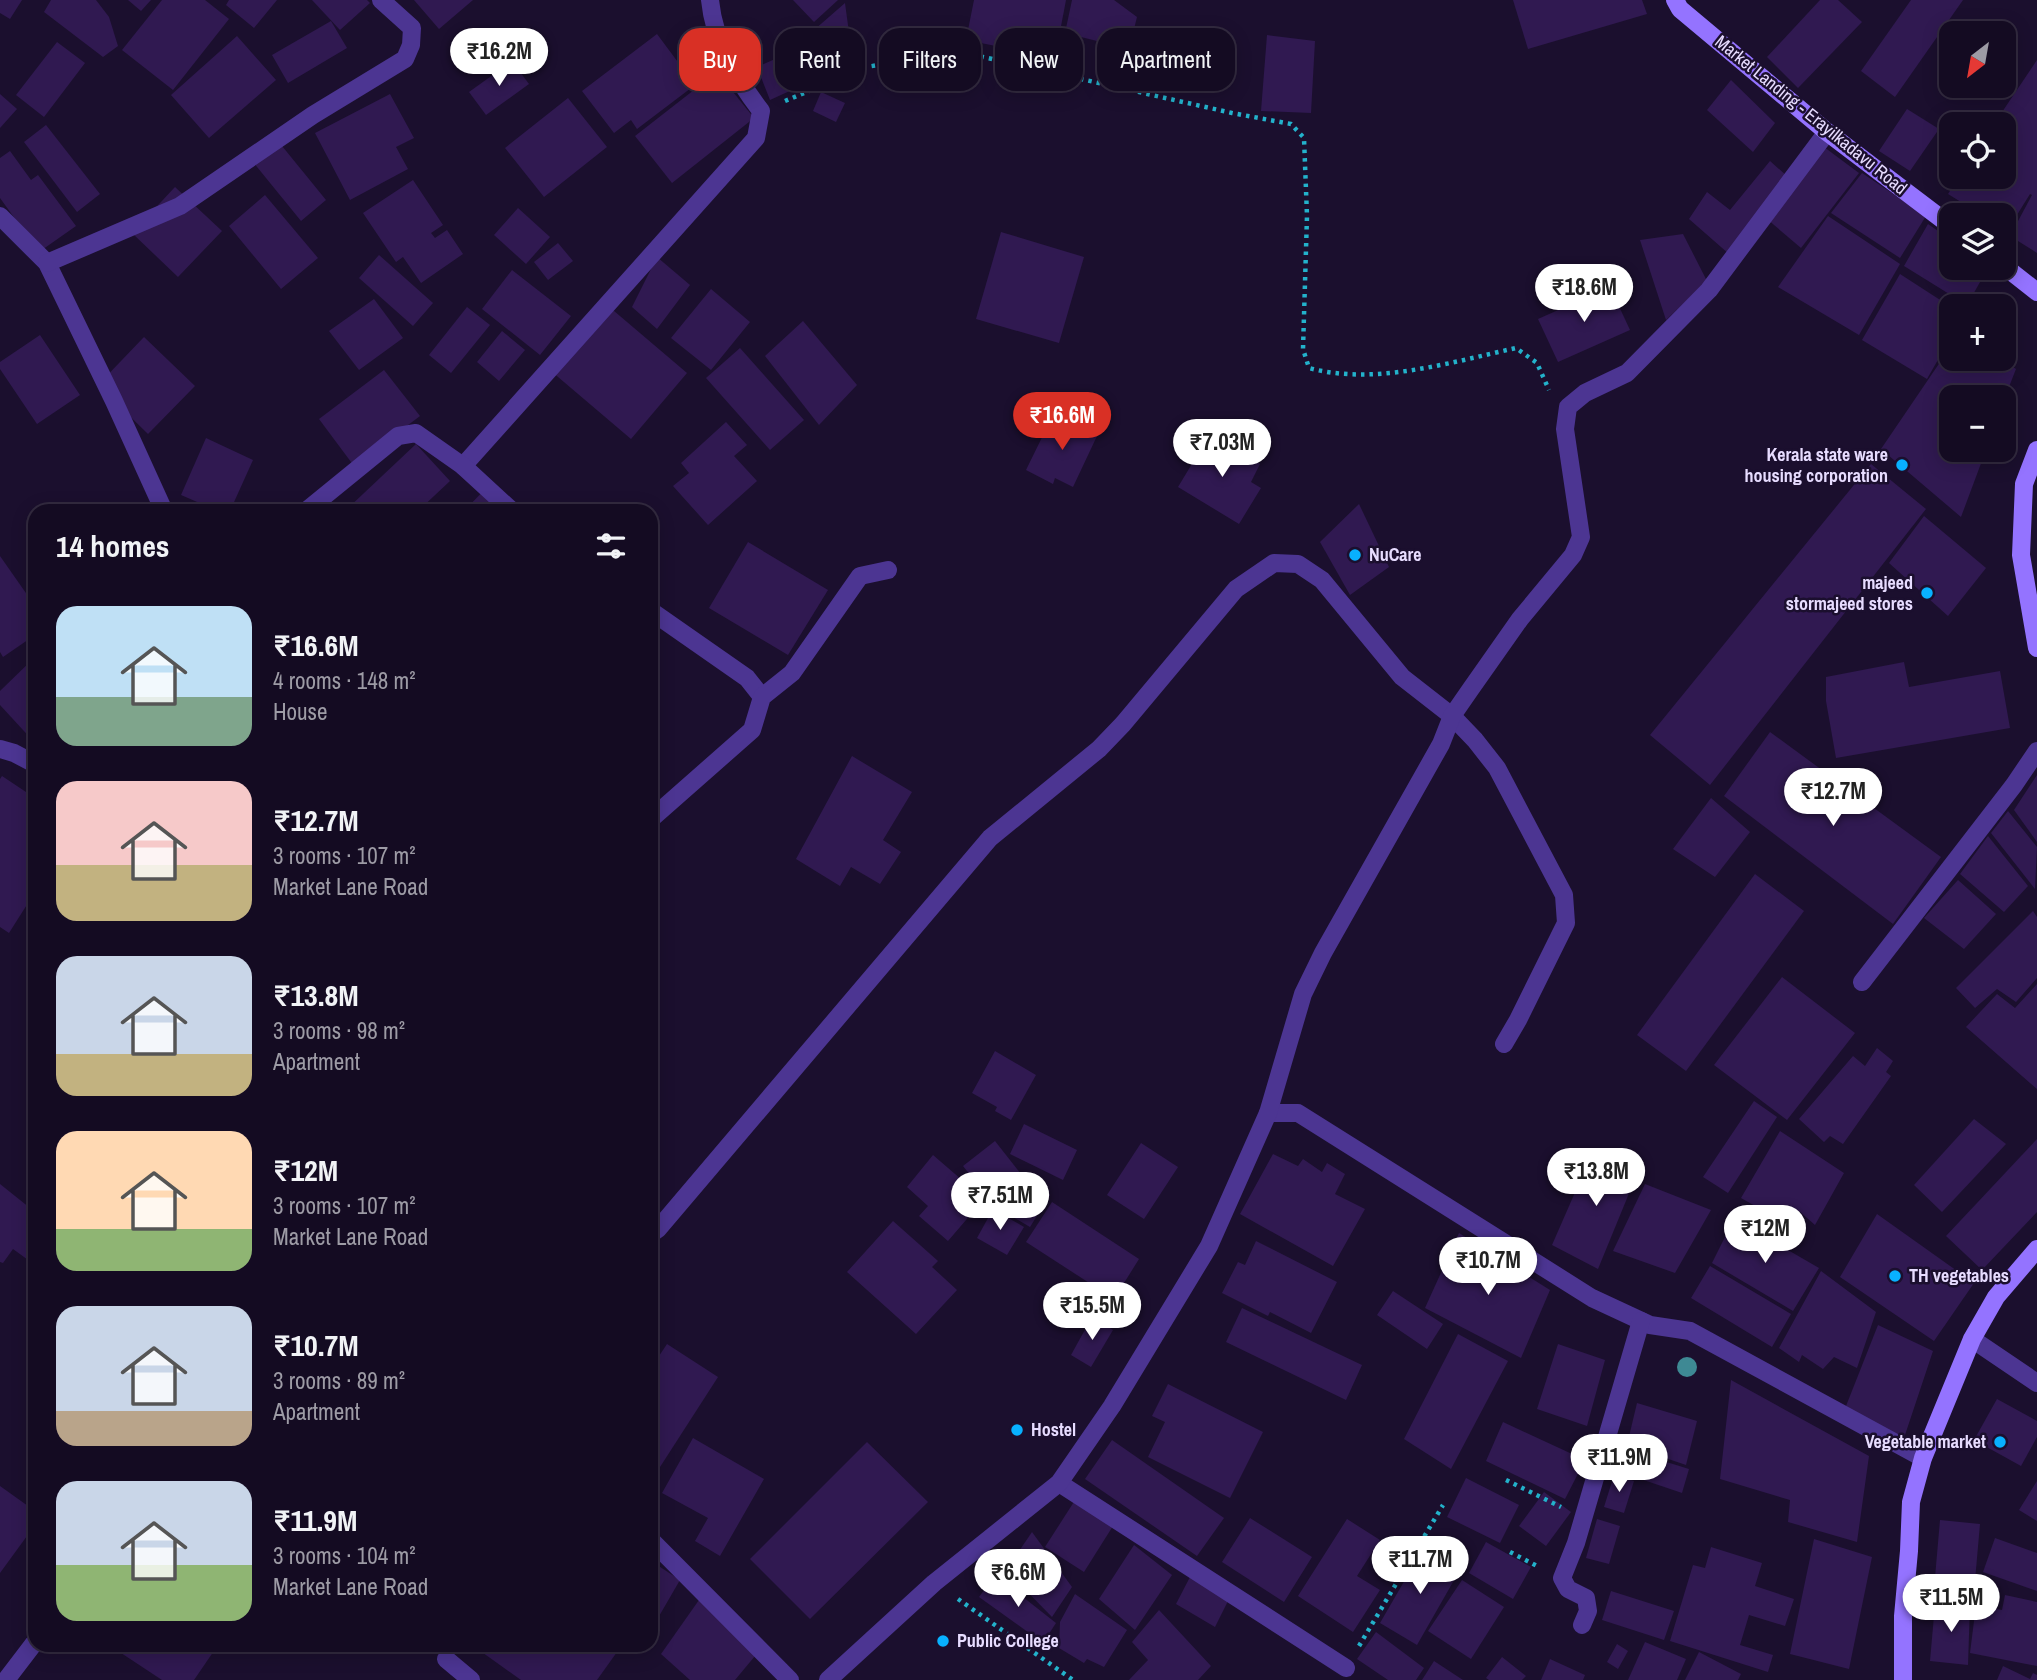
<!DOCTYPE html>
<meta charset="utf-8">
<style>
:root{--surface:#140b22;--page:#1d142a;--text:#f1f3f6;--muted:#9d9ba5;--line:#332b40;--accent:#d93025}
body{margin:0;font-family:"Archivo Narrow",sans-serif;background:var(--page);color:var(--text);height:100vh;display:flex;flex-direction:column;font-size:26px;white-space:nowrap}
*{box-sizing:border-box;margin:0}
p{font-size:23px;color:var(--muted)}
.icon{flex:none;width:38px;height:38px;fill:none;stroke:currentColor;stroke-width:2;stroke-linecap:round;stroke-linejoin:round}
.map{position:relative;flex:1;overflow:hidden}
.side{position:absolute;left:28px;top:504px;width:630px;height:1148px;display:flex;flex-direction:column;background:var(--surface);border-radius:21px;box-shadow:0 4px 18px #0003,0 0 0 2px var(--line)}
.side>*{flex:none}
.guide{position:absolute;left:679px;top:28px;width:665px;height:63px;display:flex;gap:14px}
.needle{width:46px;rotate:211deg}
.buttons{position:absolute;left:1939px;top:21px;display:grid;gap:14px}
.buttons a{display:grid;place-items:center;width:77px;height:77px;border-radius:14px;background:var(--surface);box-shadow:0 4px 18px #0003,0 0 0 2px var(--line);font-size:35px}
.price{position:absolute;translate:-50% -60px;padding:0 16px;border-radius:24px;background:#fff;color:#222;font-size:23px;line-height:46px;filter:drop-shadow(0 2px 4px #0008)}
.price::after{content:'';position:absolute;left:50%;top:42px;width:21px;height:16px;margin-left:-10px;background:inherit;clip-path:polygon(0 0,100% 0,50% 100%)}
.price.active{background:var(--accent);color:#fff}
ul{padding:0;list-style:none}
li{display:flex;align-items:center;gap:21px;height:175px;padding:0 28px}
li span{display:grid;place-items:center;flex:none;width:196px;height:140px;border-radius:21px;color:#555}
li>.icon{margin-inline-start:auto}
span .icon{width:84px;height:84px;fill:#fffc;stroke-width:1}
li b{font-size:30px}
h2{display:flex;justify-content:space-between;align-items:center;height:84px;padding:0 28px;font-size:30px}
.tag{padding:0 24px;border-radius:21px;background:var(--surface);box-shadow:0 4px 18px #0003,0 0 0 2px var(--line);font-size:24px;line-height:63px}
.tag.active{background:var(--accent);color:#fff}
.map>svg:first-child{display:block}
.building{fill:#301951}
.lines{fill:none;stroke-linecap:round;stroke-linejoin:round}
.path{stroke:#23b2cb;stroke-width:4.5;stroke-dasharray:3.5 5;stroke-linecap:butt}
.service{stroke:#4c3592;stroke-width:18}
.minor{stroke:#4c3592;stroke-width:18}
.tertiary{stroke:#4c3592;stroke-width:18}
.secondary{stroke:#9473ff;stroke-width:18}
.tree{fill:#3e8994}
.poi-dot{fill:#08b1ff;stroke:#1b0f2e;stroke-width:2.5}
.labels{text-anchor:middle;stroke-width:5;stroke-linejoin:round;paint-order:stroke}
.street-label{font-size:18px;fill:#e7dcff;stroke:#1b0f2e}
.poi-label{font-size:18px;font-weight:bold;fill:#e7dcff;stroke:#1b0f2e;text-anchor:start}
</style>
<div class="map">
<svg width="2037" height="1680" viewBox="0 0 2037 1680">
<rect width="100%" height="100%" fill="#1b0f2e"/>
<g class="building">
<path d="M0,0H22L10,19L0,13Z"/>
<path d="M51,0H96L109,17L118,46L103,57L44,12Z"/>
<path d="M128,0H151L141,11Z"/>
<path d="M162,0H205L229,19L173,90L122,50Z"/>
<path d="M229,0H277L254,28L226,5Z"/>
<path d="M312,0H367L370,3L340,30Z"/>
<path d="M414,0H473L439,29Z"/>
<path d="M793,0H838L814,22Z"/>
<path d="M974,0H1066L1055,58L966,40Z"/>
<path d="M1072,0H1114L1137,17L1129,49L1065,33Z"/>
<path d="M1513,0H1642L1647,14L1528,49Z"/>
<path d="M1820,0H1838L1862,22L1798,88L1767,57Z"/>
<path d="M1911,0H1963L1895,97L1861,71Z"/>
<path d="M845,3L853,62L770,100L757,67L807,45L806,37Z"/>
<path d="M331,21L347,48L288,83L272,55Z"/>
<path d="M657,34L695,85L637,129L631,120L614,133L582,91Z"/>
<path d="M1267,35L1315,41L1311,113L1261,111Z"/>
<path d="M237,36L276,80L209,138L171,95Z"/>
<path d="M57,42L85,63L44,117L16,95Z"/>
<path d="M2037,60V253L2010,236L2032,195L2030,194L2007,231L2004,229V215H1982L1948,194L1959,177H2004V124H1994Z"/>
<path d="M512,61L529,84L486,115L469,92Z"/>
<path d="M717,72L754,118L672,183L635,136Z"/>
<path d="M1731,80L1775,123L1753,152L1707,110Z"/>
<path d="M821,92L845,103L836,122L813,111Z"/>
<path d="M0,94L17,109L0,128Z"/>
<path d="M390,94L414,138L396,147L408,169L350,200L315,133Z"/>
<path d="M568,98L607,147L544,197L505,148Z"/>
<path d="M1907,109L1939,129L1910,171L1879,151Z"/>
<path d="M46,125L100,194L77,212L24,142Z"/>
<path d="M278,141L326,200L301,221L253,162Z"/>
<path d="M1824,147L1859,173L1801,248L1767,219Z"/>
<path d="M10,151L31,180L38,175L76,226L39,252L0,198V158Z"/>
<path d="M1770,161L1788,177L1729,254L1689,219L1707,192L1730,210Z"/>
<path d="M1862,173L1926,216L1900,258L1831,213Z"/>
<path d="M413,180L443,225L431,233L435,238L447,230L463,254L421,283L403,257L396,262L363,213Z"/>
<path d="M175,187L222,231L178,277L132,233Z"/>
<path d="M265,195L318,258L281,289L229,226Z"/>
<path d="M518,208L550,237L526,264L494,235Z"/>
<path d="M1828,216L1900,264L1859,335L1778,287Z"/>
<path d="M1928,224L1951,240V268H1988L1967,305L1904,266Z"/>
<path d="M1001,232L1084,257L1059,343L976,319Z"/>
<path d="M1683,234L1707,281L1666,320L1640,240Z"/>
<path d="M558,243L573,261L548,280L534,262Z"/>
<path d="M379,255L433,303L413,326L359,278Z"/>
<path d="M657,257L690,285L657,329L632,307Z"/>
<path d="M512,270L571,316L540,355L482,309Z"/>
<path d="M1900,274L1951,307V337L1927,379L1862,340Z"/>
<path d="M1610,287L1630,330L1558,362L1538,319Z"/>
<path d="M711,289L750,322L711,370L671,338Z"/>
<path d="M374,299L403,338L359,370L329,331Z"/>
<path d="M607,305L687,373L631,439L551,371Z"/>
<path d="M467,307L490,325L451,373L429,355Z"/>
<path d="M803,321L857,385L819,425L765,356Z"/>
<path d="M502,331L525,350L499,381L477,362Z"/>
<path d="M40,335L80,395L37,424L0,369V362Z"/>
<path d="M144,337L195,386L148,434L98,385Z"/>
<path d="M1951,346V359H2001L2016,369L2005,397H1951V450H1986L1961,517L1881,449Z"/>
<path d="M740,348L804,420L770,450L706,378Z"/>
<path d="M384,370L420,416L354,466L319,419Z"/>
<path d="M1053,415L1097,436L1073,487L1055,478L1053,484L1026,470Z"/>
<path d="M726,422L747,445L734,456L757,481L708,525L673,486L689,473L681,463Z"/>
<path d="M1210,434L1260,464L1251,482L1261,488L1239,524L1178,487Z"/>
<path d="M206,438L253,460L230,511H218L181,495Z"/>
<path d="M416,444L450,481L418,511H345Z"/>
<path d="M1871,464L1926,509L1710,785L1650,735Z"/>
<path d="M491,483L519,511H464Z"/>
<path d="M1359,504L1389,567L1350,595L1320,542Z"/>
<path d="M1924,516L1986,568L1948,616L1889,563Z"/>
<path d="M748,542L828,590L788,655L709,608Z"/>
<path d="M0,556L35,606V635L3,657L0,652Z"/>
<path d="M34,658L35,660V743L0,705V691Z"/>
<path d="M1904,662L1909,687L2000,671L2010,728L1836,758L1826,701V677Z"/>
<path d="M1770,732L1941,857L1893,924L1724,796Z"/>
<path d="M852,756L912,792L883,840L901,852L880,884L851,867L840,886L796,859Z"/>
<path d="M2037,775V842L2014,810Z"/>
<path d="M2,776L35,798V892L9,933L0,927V779Z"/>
<path d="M1711,798L1750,832L1715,877L1673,849Z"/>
<path d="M2008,811L2037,847L2035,889L1991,833Z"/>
<path d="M1988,836L2028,886L2004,912L1960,874Z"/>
<path d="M1755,874L1804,911L1686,1071L1637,1035Z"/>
<path d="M1958,880L1996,914L1964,949L1924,918Z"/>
<path d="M2033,911L2037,917V978L2016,1002L1997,989L1975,1008L1956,988Z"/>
<path d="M1782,977L1855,1033L1787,1120L1714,1065Z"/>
<path d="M2037,984V1089L1966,1027L1997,994L2015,1008Z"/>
<path d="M1877,1048L1893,1061L1886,1072L1891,1076L1843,1144L1830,1136L1824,1142L1799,1119L1853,1056L1865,1066Z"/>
<path d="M995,1051L1036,1075L1011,1120L995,1111L997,1107L972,1093Z"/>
<path d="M1754,1101L1777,1117L1728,1193L1703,1177Z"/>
<path d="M1974,1119L2006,1144L1942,1212L1914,1185Z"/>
<path d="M1024,1124L1077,1150L1063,1180L1010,1154Z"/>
<path d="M1780,1131L1844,1173L1815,1225L1799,1211L1789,1225L1741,1198Z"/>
<path d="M2037,1139V1212L1982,1270L1946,1236Z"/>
<path d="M995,1141L1021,1174L989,1199L963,1166Z"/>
<path d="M1141,1143L1178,1167L1144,1219L1107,1195Z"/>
<path d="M1594,1149L1639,1169L1598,1269L1552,1245Z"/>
<path d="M1273,1154L1298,1166L1303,1159L1322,1172L1327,1163L1345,1174L1335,1194L1365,1209L1333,1266L1240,1214Z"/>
<path d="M933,1155L984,1199L948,1241L919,1216L928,1206L907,1187Z"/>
<path d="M1028,1181L1050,1195L1030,1227L1008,1214Z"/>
<path d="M0,1184L35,1212V1265L13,1249L3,1263L0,1262Z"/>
<path d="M1645,1184L1711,1210L1675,1273L1613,1251Z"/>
<path d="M1052,1202L1139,1259L1114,1299L1026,1242Z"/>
<path d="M993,1209L1024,1227L1007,1255L977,1238Z"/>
<path d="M1877,1214L1974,1283L1934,1341L1840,1277Z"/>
<path d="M1734,1219L1819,1268L1793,1311L1712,1263Z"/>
<path d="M893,1221L938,1261L932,1267L957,1290L916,1334L847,1272Z"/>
<path d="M1459,1233L1550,1290L1521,1358L1425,1308Z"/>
<path d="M1256,1241L1337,1282L1311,1333L1270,1312L1268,1316L1222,1293L1238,1262L1245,1265Z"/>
<path d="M1710,1266L1791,1314L1772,1347L1691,1298Z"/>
<path d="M1821,1271L1876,1312L1857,1368L1834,1357L1823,1369L1802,1355L1799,1362L1779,1348Z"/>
<path d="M1393,1291L1443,1324L1427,1349L1377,1315Z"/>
<path d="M1242,1308L1362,1365L1346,1400L1226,1342Z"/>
<path d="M1092,1317L1113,1330L1091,1367L1071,1355Z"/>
<path d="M1878,1325L1933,1351L1902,1444L1846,1406Z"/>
<path d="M1458,1334L1508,1361L1451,1469L1404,1439Z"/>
<path d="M667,1344L718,1377L651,1481V1368Z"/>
<path d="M1558,1344L1605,1360L1587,1426L1537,1409Z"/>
<path d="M1731,1380L1869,1456L1857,1542L1788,1522L1790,1500L1720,1479Z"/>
<path d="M1168,1384L1263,1432L1230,1498L1148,1457L1165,1422L1152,1416Z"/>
<path d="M1997,1399L2037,1421V1437L2021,1466L1974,1440Z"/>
<path d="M1637,1403L1697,1421L1686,1465L1627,1445Z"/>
<path d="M1503,1422L1585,1460L1565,1499L1486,1461Z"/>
<path d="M693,1438L764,1479L720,1556L695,1541L708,1518L662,1493Z"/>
<path d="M1112,1440L1224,1518L1197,1556L1085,1479Z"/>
<path d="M867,1442L928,1502L810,1619L750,1559Z"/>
<path d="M1628,1450L1689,1469L1682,1493L1620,1472Z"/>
<path d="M1614,1475L1634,1481L1624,1513L1604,1507Z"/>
<path d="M1466,1478L1519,1505L1500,1543L1447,1517Z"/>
<path d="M2037,1481V1521L2019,1510Z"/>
<path d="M0,1486L35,1511V1525L0,1573Z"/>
<path d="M1544,1492L1571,1512L1546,1546L1519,1526Z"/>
<path d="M1079,1494L1118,1518L1084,1572L1045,1547Z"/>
<path d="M1250,1518L1312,1557L1284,1602L1222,1562Z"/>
<path d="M1347,1519L1380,1540L1357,1576L1380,1590L1353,1632L1298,1596Z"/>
<path d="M1597,1519L1620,1526L1609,1564L1586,1558Z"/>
<path d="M1940,1520L1980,1524L1974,1592L1934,1589Z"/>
<path d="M1032,1532L1072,1587L1052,1617L1006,1570Z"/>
<path d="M1995,1538L2037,1553V1591L1983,1572Z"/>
<path d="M1814,1539L1872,1557L1849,1669L1790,1654Z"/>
<path d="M1486,1542L1531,1567L1513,1599L1469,1573Z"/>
<path d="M1134,1545L1172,1575L1135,1630L1099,1599Z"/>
<path d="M1424,1547L1461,1568L1417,1645L1380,1623Z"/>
<path d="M1711,1547L1762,1563L1755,1586L1794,1599L1785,1626L1749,1615L1740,1645L1773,1655L1768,1672L1670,1641L1693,1565L1705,1568Z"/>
<path d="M651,1561L680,1580L651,1630Z"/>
<path d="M995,1575L1056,1623L1043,1643L979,1597Z"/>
<path d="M1190,1577L1229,1599L1215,1627L1176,1604Z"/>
<path d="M1462,1580L1504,1607L1471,1659L1428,1631Z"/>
<path d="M1611,1591L1674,1611L1664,1640L1602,1620Z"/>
<path d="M1075,1594L1127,1630L1104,1667L1087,1659L1084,1663L1059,1648L1060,1622Z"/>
<path d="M2005,1595L2037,1602V1666L1970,1653L1976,1605L2002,1610Z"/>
<path d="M699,1600L755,1656L735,1680H690L661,1654Z"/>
<path d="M1935,1604L1970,1605L1968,1665L1930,1661Z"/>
<path d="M1159,1610L1211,1666L1198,1680H1129L1148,1660L1132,1642Z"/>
<path d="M1376,1632L1424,1668L1416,1680H1388L1357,1659Z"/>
<path d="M1645,1642L1686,1659L1677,1680H1628Z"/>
<path d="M1617,1644L1628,1651L1618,1669L1607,1662Z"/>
<path d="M109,1645H218L194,1680H162Z"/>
<path d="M472,1645H622L597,1680H521Z"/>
<path d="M1699,1652L1741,1674L1738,1680H1685Z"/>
<path d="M1502,1657L1526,1676L1522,1680H1489L1486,1678Z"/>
<path d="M1550,1659L1585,1675L1583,1680H1541Z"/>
<path d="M1434,1661L1463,1680H1422Z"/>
<path d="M2003,1666L2030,1679L2033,1673L2037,1675V1680H1997Z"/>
</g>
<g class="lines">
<g class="path">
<path d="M785,101L866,67L961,52L1232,113L1291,124L1304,138L1307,216L1303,349L1309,368C1374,386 1452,362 1516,348L1537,363L1549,390"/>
<path d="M1506,1480L1561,1507"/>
<path d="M1510,1552L1539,1567"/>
<path d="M958,1599L1073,1680"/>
<path d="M1359,1646L1443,1505"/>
</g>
<path class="service" d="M1862,982L2014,785L2037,751"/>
<g class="minor">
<path d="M0,216L47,263L114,401L164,511"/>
<path d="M47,263L180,206L313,115L405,59L411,45L412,28L381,0"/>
<path d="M463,466L756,138L761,111C736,78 714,42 710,0"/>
<path d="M306,511L398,436L416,433L463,466L512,511"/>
<path d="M651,611L747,678L762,697"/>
<path d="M0,749L14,753L35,764"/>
<path d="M651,819L752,730L762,697L792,673L860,576L888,570"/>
<path d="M1268,1113H1298L1592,1298L1650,1325L1690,1331L1923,1458"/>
<path d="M651,1234L658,1229L990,838L1099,749L1123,724L1236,589L1274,563L1298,564L1322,580L1402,677L1452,716L1475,740L1497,768L1564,895L1566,923L1518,1020L1504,1044"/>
<path d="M1059,1483L1346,1668"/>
<path d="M651,1540L790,1680"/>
<path d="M1582,1625L1588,1611L1586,1598L1568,1589L1562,1578L1576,1543L1641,1321"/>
<path d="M446,1659L471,1680"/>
<path d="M6,1680L35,1642"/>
<path d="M828,1680L934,1583L1059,1483L1112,1406L1209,1246L1268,1113L1303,994L1323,953L1441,744L1452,716L1470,690L1520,619L1573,555L1581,537L1565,429L1568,407L1585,393L1627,373L1709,290L1827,132"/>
</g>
<path class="tertiary" d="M1972,1339L2037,1383"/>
<g class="secondary">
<path d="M1675,0L1680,9L1827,132L1951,226"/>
<path d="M2004,266L2037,292"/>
<path d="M2037,450L2024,484L2021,555L2037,648"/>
<path d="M1903,1680V1616L1909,1551L1911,1502L1923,1458L1972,1339L1996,1297L2037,1249"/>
</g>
</g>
<circle class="tree" cx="1687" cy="1367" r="10"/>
<g class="poi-dot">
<circle cx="1902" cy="465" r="7"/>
<circle cx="1355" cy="555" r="7"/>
<circle cx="1927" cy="593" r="7"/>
<circle cx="1895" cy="1276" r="7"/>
<circle cx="1017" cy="1430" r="7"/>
<circle cx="2000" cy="1442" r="7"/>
<circle cx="943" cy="1641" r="7"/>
</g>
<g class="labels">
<g class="street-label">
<text transform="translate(1811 115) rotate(39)" y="6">Market Landing - Erayilkadavu Road</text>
</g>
<g class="poi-label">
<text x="1888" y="461" text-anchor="end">Kerala state ware<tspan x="1888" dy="21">housing corporation</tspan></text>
<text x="1369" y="561">NuCare</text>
<text x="1913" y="589" text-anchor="end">majeed<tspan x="1913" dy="21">stormajeed stores</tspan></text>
<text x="1909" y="1282">TH vegetables</text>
<text x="1031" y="1436">Hostel</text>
<text x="1986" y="1448" text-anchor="end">Vegetable market</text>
<text x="957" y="1647">Public College</text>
</g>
</g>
</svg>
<div class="buttons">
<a><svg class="needle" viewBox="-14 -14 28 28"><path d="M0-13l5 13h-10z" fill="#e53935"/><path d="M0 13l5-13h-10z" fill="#9d9ba5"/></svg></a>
<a><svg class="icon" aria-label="locate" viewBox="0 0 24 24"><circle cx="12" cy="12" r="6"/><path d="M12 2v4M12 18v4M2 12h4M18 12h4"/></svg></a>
<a><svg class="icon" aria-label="layers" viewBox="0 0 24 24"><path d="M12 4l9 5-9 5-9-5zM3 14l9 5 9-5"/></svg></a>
<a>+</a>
<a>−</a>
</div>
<b class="price" style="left:499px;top:88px">₹16.2M</b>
<b class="price" style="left:1584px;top:324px">₹18.6M</b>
<b class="price active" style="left:1062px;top:452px">₹16.6M</b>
<b class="price" style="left:1222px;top:479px">₹7.03M</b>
<b class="price" style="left:1833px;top:828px">₹12.7M</b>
<b class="price" style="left:1596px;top:1208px">₹13.8M</b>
<b class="price" style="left:1000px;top:1232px">₹7.51M</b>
<b class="price" style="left:1765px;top:1265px">₹12M</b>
<b class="price" style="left:1488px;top:1297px">₹10.7M</b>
<b class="price" style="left:1092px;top:1342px">₹15.5M</b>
<b class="price" style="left:1619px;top:1494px">₹11.9M</b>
<b class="price" style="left:1420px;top:1596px">₹11.7M</b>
<b class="price" style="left:1018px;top:1609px">₹6.6M</b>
<b class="price" style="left:1951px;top:1634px">₹11.5M</b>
<div class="guide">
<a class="tag active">Buy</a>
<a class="tag">Rent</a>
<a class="tag">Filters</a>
<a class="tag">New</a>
<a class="tag">Apartment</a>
</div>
<section class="side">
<h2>14 homes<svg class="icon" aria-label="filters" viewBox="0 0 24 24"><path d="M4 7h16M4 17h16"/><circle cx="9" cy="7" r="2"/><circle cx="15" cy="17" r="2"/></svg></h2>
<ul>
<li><span style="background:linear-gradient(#bfe0f5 65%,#7fa58c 0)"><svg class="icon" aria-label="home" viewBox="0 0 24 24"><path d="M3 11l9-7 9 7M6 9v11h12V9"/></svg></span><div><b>₹16.6M</b><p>4 rooms · 148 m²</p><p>House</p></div></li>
<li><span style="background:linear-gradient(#f6c9c9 60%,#c2b280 0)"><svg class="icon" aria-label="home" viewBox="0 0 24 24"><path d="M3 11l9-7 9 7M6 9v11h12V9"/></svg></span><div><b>₹12.7M</b><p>3 rooms · 107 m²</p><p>Market Lane Road</p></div></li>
<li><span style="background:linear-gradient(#c9d6e8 70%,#c2b280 0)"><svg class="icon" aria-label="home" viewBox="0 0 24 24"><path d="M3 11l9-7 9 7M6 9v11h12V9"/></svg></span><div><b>₹13.8M</b><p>3 rooms · 98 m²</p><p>Apartment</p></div></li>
<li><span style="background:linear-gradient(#ffd9b3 70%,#8fb573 0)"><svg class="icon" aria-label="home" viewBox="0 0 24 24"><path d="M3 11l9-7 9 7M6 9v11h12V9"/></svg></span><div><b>₹12M</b><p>3 rooms · 107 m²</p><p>Market Lane Road</p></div></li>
<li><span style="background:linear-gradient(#c9d6e8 75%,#b9a48a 0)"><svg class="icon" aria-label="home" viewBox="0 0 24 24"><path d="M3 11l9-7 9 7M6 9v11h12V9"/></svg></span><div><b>₹10.7M</b><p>3 rooms · 89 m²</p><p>Apartment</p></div></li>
<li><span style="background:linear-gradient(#c9d6e8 60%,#8fb573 0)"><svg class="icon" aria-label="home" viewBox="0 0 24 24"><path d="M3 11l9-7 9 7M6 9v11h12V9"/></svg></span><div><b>₹11.9M</b><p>3 rooms · 104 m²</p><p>Market Lane Road</p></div></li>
</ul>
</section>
</div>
